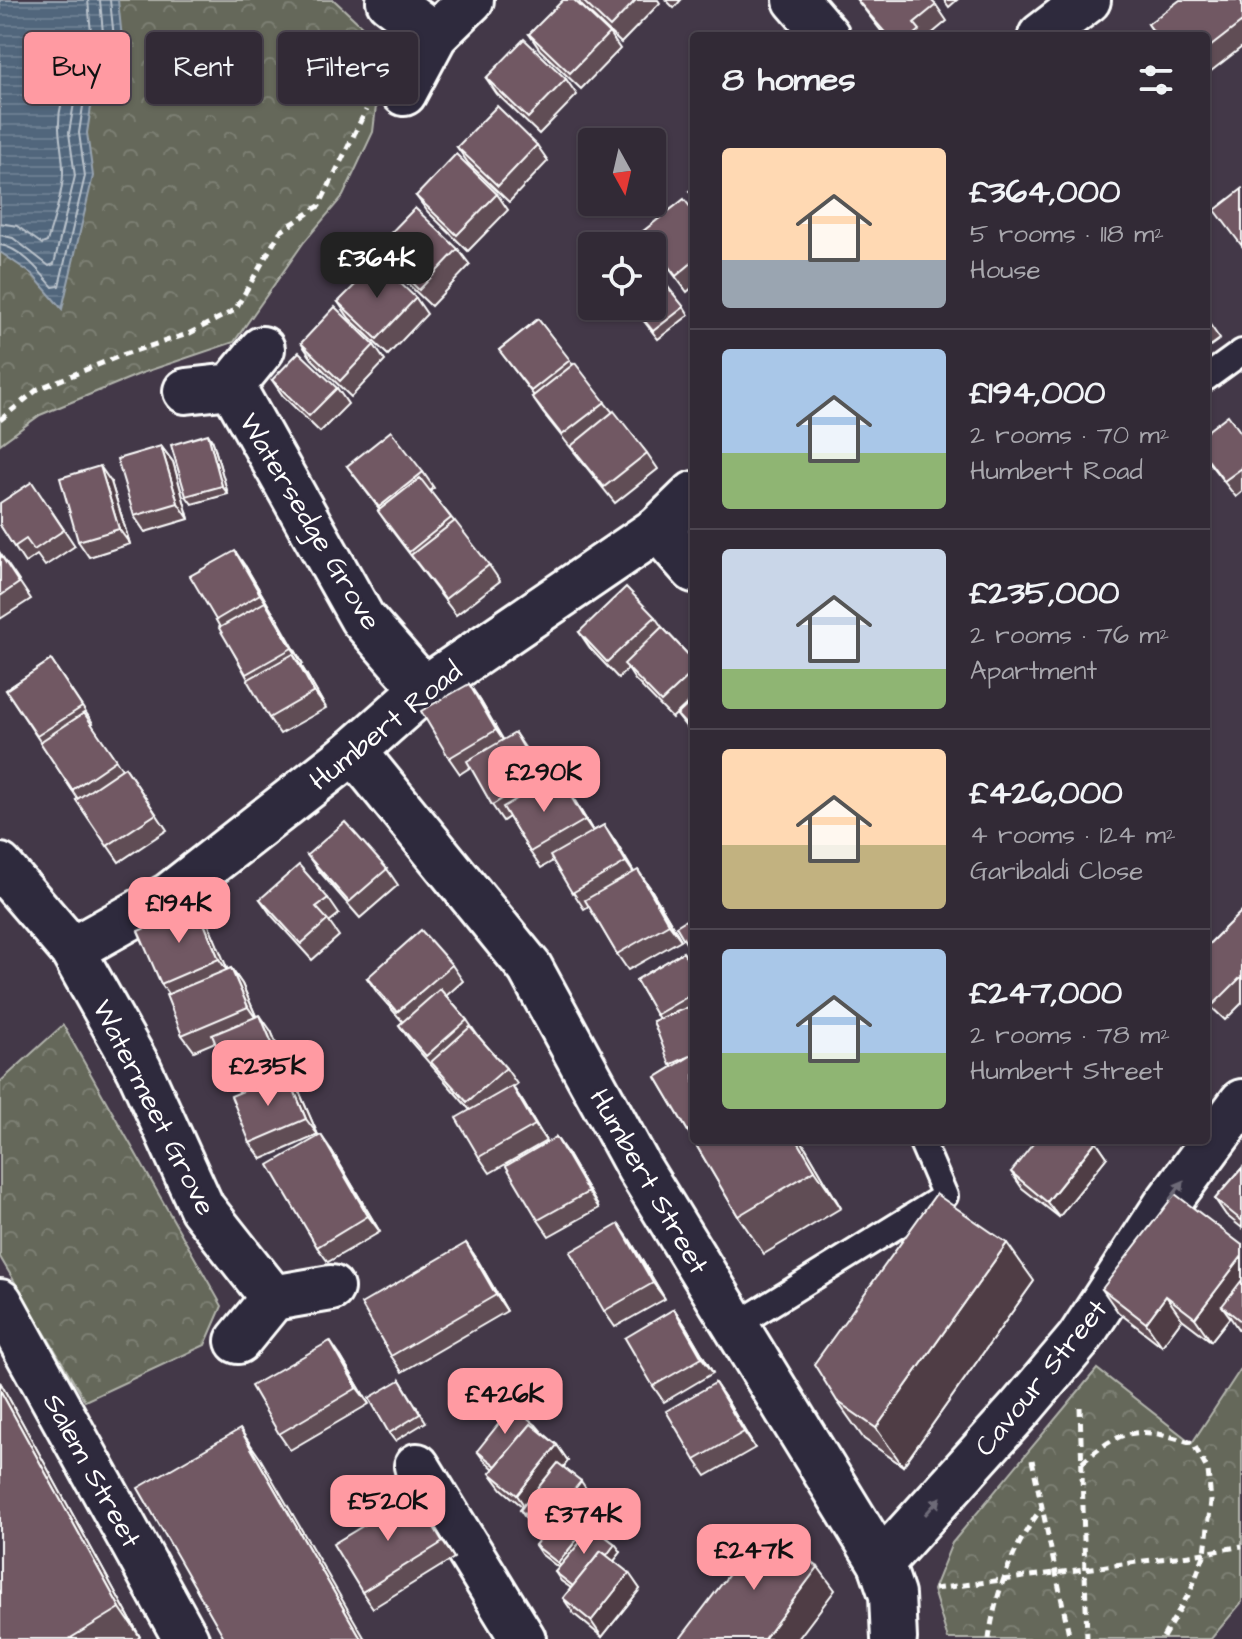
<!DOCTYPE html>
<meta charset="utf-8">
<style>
:root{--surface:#322a36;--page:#3d3642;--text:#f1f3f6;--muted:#a8a7ad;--line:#4d4651;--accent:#ff9aa2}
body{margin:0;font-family:"Architects Daughter",sans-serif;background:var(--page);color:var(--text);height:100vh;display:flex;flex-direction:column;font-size:30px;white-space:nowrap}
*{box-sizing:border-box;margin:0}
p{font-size:26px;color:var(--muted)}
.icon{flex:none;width:44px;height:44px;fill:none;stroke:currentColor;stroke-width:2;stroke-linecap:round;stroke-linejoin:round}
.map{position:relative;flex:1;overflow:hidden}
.drawer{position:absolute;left:690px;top:32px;width:520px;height:1112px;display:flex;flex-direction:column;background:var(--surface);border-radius:8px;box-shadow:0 2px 6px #0004,0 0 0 2px var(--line)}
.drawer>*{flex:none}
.hud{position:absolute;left:24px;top:32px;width:546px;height:72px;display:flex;gap:16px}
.needle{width:52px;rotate:172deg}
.fabs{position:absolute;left:578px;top:128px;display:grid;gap:16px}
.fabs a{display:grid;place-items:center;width:88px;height:88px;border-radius:8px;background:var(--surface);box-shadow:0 2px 6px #0004,0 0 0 2px var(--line);font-size:40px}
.price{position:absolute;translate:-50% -68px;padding:0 18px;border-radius:16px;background:var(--accent);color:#111;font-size:26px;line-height:52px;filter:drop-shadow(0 2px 4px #0008)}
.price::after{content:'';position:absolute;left:50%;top:48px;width:24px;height:18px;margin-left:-12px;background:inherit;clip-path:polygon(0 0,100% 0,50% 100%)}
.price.selected{background:#222;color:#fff}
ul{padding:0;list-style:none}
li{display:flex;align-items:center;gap:24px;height:200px;padding:0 32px}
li+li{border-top:2px solid var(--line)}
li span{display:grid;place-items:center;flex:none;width:224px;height:160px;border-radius:8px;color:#555}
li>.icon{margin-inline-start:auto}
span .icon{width:96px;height:96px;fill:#fffc;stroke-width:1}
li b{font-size:34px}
h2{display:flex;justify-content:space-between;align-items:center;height:96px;padding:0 32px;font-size:34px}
.chip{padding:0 28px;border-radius:8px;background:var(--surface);box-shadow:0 2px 6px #0004,0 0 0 2px var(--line);font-size:28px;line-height:72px}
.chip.selected{background:var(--accent);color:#111}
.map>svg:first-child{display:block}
.park{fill:url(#park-crowns);stroke:#b2b4ac;stroke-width:2}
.water{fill:url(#water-rules);stroke:#97a3b0;stroke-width:2}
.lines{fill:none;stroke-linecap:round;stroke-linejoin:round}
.shore{stroke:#b9c2cb;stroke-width:2}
.lane-casing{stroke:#fff;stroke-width:30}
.street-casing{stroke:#fff;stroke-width:50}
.path{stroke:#fff;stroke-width:5;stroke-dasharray:8 6;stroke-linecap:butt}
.lane{stroke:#2f2a3d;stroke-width:24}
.street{stroke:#2f2a3d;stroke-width:44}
.wall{fill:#614d55;stroke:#fff;stroke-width:2}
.shaded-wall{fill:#4f3e45;stroke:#fff;stroke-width:2}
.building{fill:#715963;stroke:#fff;stroke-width:2}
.oneway{fill:#6d6a77}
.labels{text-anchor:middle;stroke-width:6;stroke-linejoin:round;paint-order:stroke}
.street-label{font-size:28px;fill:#fff;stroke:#2f2a3d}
</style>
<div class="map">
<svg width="1242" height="1639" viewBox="0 0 1242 1639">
<defs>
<pattern id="park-crowns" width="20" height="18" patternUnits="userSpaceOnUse" patternTransform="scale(2)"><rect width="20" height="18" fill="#65685a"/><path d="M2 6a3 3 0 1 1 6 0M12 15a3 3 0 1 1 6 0" fill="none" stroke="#7c7f73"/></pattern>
<pattern id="water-rules" width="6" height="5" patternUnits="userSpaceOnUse" patternTransform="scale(2)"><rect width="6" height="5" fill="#51667c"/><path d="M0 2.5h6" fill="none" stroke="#6b7d90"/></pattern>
</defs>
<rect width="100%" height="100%" fill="#433848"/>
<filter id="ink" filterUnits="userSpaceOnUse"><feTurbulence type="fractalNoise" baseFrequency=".0125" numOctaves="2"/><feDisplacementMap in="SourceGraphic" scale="16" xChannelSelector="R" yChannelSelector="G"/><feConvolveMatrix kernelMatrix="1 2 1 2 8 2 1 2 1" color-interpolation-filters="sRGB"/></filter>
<g filter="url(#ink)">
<g class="park">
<path d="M0,0H334L383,46L373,132L343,196L304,242L234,342L142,373L40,415L0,444Z"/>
<path d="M63,1025L222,1306L205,1345L85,1401L0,1257V1082Z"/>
<path d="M1242,1367V1602L1211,1639H948L933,1590L952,1543L1097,1369L1192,1443Z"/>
</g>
<path class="water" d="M0,0H118L125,68L119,92L91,107L87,133L93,176L62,309L32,274L0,252Z"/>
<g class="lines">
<g class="shore">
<path d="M0,223L17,226L42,244L47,242C53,221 62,197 63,175C64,148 54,130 62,101C67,80 90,81 94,66L88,0"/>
<path d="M0,235L13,238L49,266L54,264L75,176L69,133L74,103L81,93L102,80L106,66L100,0"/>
<path d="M0,245C21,248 40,272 53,287L59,286L85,176L79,133L83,106L88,100L111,87L117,67L110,0"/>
</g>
<g class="lane-casing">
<g id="lane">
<path d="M1206,378L1242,352"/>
<path d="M735,1326L945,1196L921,1140"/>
</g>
</g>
<g class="street-casing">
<g id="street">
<path d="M796,0L827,36"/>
<path d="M389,1L435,35"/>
<path d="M1041,36L1088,0"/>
<path d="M404,93L435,35L471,0"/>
<path d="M232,386L362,618L424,689"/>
<path d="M186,391L232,386L262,349"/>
<path d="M658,529L694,570"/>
<path d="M354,751L530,968L639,1168L881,1563L892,1595L894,1639"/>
<path d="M0,866L72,950L139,1069L202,1208L273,1298"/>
<path d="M72,950L170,895L354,751L424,689L658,529L694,494"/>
<path d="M0,1302L186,1639"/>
<path d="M238,1341L273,1298L331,1288"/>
<path d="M417,1466L523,1639"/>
<path d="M881,1563L1020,1409L1079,1339L1166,1205L1242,1102"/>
</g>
</g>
<g class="path">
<path d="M0,420L38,389L122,355L188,334L235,310L280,232L319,206L366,110"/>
<path d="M1080,1407L1087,1639"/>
<path d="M1032,1460L1070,1639"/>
<path d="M1082,1463C1123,1426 1141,1427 1193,1443L1208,1471L1211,1501L1205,1553L1190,1592L1162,1639"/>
<path d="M934,1589L1205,1553L1242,1546"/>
<path d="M989,1639C995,1593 1014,1544 1042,1508"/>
</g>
<use href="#lane" class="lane"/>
<use href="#street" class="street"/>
</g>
<g class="wall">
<path d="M578,0H658L660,3L621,43L582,6Z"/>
<path d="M666,0H681L674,8Z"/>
<path d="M857,0L936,5L947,21L929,36H885Z"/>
<path d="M944,0H957L949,7Z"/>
<path d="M1242,3V47L1206,75V36H1156L1148,24Z"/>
<path d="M609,33L620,49L581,89L540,50L529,34Z"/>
<path d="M486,78L566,79L577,95L539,134L497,94Z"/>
<path d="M537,145L548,161L509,202L468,163L457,147Z"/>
<path d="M497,194L508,210L468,251L428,212L416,196Z"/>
<path d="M694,212V286L687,292L642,232Z"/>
<path d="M376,248L458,249L470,265L431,306L387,264Z"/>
<path d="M416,298L427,314L388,355L349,318L338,302Z"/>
<path d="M632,306L684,307L689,315L658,339Z"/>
<path d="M538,319L573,365L647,453L658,469L615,503L543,413L532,397L534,396L499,350Z"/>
<path d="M1206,319L1220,339L1206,349Z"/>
<path d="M301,343L374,345L385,361L351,397L312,359Z"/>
<path d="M272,380L337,388L348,404L320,432L283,396Z"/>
<path d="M1206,432L1242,434V492L1236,497L1206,459Z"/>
<path d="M213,442L228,494L192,504L186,496Z"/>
<path d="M161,446L173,462L189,519L145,532L134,516Z"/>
<path d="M347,466L423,472L434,488L430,491L489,565L500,581L456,615L389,527L378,511L380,510Z"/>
<path d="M111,482L130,544L89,557L78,541Z"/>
<path d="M43,498L75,546L45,566L37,555L25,563L0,525Z"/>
<path d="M0,553L31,599L0,619Z"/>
<path d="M246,567L303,664L301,665L326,708L280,734L269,718L216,620Z"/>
<path d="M655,617L662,627L694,661V697L672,718L635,680L628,669L618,678L590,648L579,632Z"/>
<path d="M51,660L93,723L91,724L122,769L125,767L167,830L119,862L76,800L78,799L6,690Z"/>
<path d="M469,684L480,700L503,740L526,749L546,782L558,775L569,791L593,831L604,825L615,841L634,872L649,886L681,940L628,970L617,954L589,906L584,909L553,861L541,868L530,852L509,817L503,821L492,805L471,767L460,774L449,758Z"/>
<path d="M694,699V737L677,715Z"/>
<path d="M307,855L387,869L398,885L360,918L319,871Z"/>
<path d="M328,898L339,914L329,922L339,936L312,960L271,915L260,899Z"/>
<path d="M197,907L208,923L227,970L231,968L242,984L256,1016L271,1031L291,1078L298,1089L318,1135L262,1159L250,1143L240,1093L232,1082L215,1042L194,1051L182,1035L168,994L161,984Z"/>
<path d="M1242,911V1003L1225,1020L1206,1002V947Z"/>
<path d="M683,952L694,968V1140H801L841,1208L764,1254L738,1216L656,1077L672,1067L653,1021L659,1019L636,980Z"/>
<path d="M452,965L463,981L446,996L467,1020L478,1036L506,1068L517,1084L513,1087L523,1102L546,1141L490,1173L479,1157L470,1110L410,1041L399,1025L403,1022L378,994L367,978Z"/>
<path d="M556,1137L567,1153L599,1208L549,1236L538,1220Z"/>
<path d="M1096,1141L1107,1157L1059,1217L1022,1188L1011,1172Z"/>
<path d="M332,1151L380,1232L328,1262L317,1247Z"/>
<path d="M1242,1168V1228L1226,1215L1215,1199Z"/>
<path d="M630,1240L665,1299L615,1327L604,1311Z"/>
<path d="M466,1243L477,1259L507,1311L402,1372L391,1356Z"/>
<path d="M1242,1245V1335L1230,1317L1211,1341L1182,1319L1162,1346L1118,1312L1102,1289Z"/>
<path d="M1034,1281L903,1466L864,1439L837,1401Z"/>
<path d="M674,1309L685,1325L713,1373L664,1402L653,1386Z"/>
<path d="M341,1357L369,1404L290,1450L279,1434Z"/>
<path d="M400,1380L426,1422L395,1441L389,1433Z"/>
<path d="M0,1382L140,1637L137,1639H0Z"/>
<path d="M715,1383L726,1399L755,1448L706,1476L695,1460Z"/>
<path d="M536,1425L542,1432L557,1445L568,1461L563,1467L587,1490L581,1496L606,1519L597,1530L615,1544L621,1552L614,1561L640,1589L602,1637L574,1614L563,1598L571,1588L561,1581L555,1572L559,1568L541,1554L535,1545L545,1534L526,1519L520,1510L523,1507L502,1489L490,1473L494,1469L483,1459L477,1451Z"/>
<path d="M425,1511L454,1558L373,1608L362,1592Z"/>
</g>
<g class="shaded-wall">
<path d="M208,434L213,442L228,494L222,486Z"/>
<path d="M161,446L173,462L189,519L178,503Z"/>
<path d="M100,466L111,482L130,544L119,529Z"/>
<path d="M235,551L246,567L271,610L260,594Z"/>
<path d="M265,602L277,618L303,664L292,648Z"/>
<path d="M293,654L304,670L326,708L314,692Z"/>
<path d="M469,684L480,700L507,746L496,730Z"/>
<path d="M515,733L526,749L552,792L540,776Z"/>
<path d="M558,775L569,791L596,836L585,820Z"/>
<path d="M604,825L615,841L637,878L626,862Z"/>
<path d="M638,870L649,886L681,940L669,924Z"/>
<path d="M197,907L208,923L230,975L219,959Z"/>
<path d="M231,968L242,984L259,1023L248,1007Z"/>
<path d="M260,1015L271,1031L291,1078L280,1062Z"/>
<path d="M287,1073L298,1089L318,1135L306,1119Z"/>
<path d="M512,1086L523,1102L546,1141L535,1125Z"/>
<path d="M321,1135L332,1151L380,1232L368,1216Z"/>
<path d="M556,1137L567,1153L599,1208L588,1192Z"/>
<path d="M797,1140H801L841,1208L815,1170Z"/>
<path d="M1096,1141L1107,1157L1059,1217L1047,1202Z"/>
<path d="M619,1224L630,1240L665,1299L653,1283Z"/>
<path d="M466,1243L477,1259L507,1311L496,1295Z"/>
<path d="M1007,1243L1034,1281L903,1466L876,1428Z"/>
<path d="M1242,1256V1301L1222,1306L1230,1317L1211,1341L1195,1318Z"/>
<path d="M1166,1296L1182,1319L1162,1346L1146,1323Z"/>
<path d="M674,1309L685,1325L713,1373L702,1358Z"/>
<path d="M330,1341L341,1357L369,1404L357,1388Z"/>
<path d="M0,1382L140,1637L120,1608L0,1390Z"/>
<path d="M715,1383L726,1399L755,1448L744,1432Z"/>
<path d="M240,1429L260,1458L365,1639H361Z"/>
<path d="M557,1445L568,1461L528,1511L517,1495Z"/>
<path d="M581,1481L587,1490L549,1537L543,1529Z"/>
<path d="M414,1495L425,1511L454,1558L443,1542Z"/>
<path d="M600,1511L606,1519L563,1571L558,1563Z"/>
<path d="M615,1544L621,1552L584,1599L578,1591Z"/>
<path d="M818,1567L835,1590L798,1639H764Z"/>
<path d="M629,1573L640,1589L602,1637L591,1621Z"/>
</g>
<g class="building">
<path d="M563,0H574L609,33L570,73L529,34Z"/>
<path d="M582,0H636L610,27Z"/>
<path d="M857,0H931L936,5L914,23L920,30L913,36H888Z"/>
<path d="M1180,0H1240L1242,3V22L1206,50V36H1157L1148,24Z"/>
<path d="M524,39L566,79L528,118L486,78Z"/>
<path d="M497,106L537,145L498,186L457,147Z"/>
<path d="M456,154L497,194L457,235L416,196Z"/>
<path d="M694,187V198L689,191Z"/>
<path d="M1242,189V246L1215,210Z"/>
<path d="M684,199L694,212V261L676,276L642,232Z"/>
<path d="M415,208L458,249L419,290L376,248Z"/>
<path d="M378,262L416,298L377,339L338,302Z"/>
<path d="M655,271L684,307L653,331L633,306H652V274Z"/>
<path d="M335,307L374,345L340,381L301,343Z"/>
<path d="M538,319L570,360L531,391L499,350Z"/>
<path d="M299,352L337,388L309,416L272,380Z"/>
<path d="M575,363L605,402L562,435L532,397Z"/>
<path d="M614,411L647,453L604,487L571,446Z"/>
<path d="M1228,415L1242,434V468L1224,481L1206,457V432Z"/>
<path d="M391,431L423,472L379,507L347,466Z"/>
<path d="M208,434L222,486L186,496L171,445Z"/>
<path d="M161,446L178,503L134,516L117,459Z"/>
<path d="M100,466L119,529L78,541L60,478Z"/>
<path d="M420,478L451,518L409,552L378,511Z"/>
<path d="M32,482L64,530L34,550L26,539L14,547L0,525V503Z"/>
<path d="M455,521L489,565L445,599L411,555Z"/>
<path d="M235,551L260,594L216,620L190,576Z"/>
<path d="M0,554L19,583L0,596Z"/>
<path d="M626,587L655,617L607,662L579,632Z"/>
<path d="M265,602L292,648L246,674L219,628Z"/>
<path d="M662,627L694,661V671L661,702L624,664Z"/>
<path d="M293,654L314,692L269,718L247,680Z"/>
<path d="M51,660L82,707L37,736L6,690Z"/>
<path d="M469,684L496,730L449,758L421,711Z"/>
<path d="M694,699V733L677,715Z"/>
<path d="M84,713L116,760L72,790L40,742Z"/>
<path d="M515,733L540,776L492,805L467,761Z"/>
<path d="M125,767L156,814L107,846L76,800Z"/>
<path d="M558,775L585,820L530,852L503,807Z"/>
<path d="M345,822L387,869L349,902L307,855Z"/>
<path d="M604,825L626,862L572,893L550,856Z"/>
<path d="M299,865L328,898L316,907L328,920L301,944L260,899Z"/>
<path d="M638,870L669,924L617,954L585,900Z"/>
<path d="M197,907L219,959L161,984L138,931Z"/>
<path d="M1242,911V976L1214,1004L1206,997V947Z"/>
<path d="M694,915V955H693L676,926Z"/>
<path d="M421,930L452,965L397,1012L367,978Z"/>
<path d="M683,952L694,971V993L656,1015L636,980Z"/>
<path d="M231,968L248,1007L182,1035L166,995Z"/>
<path d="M440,989L467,1020L426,1056L399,1025Z"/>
<path d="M694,1005V1054L670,1065L653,1021Z"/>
<path d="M260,1015L280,1062L232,1082L212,1035Z"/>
<path d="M470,1027L506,1068L467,1102L431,1062Z"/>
<path d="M694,1054V1140H797L815,1170L738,1216L656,1077Z"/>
<path d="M287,1073L306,1119L250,1143L231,1096Z"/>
<path d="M512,1086L535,1125L479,1157L456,1118Z"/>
<path d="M321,1135L368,1216L317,1247L269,1165Z"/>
<path d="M556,1137L588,1192L538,1220L506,1166Z"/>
<path d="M1036,1140H1094L1096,1141L1047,1202L1011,1172Z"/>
<path d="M1242,1168V1221L1215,1199Z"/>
<path d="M936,1194L1007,1243L876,1428L837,1401L814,1364Z"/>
<path d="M1175,1194L1242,1245V1256L1195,1318L1166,1296L1146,1323L1102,1289Z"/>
<path d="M619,1224L653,1283L604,1311L570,1252Z"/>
<path d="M466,1243L496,1295L391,1356L361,1304Z"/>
<path d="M1242,1280V1322L1222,1306Z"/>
<path d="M674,1309L702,1358L653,1386L625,1338Z"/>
<path d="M330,1341L357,1388L279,1434L251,1386Z"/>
<path d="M400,1380L420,1414L389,1433L369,1398Z"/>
<path d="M715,1383L744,1432L695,1460L666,1411Z"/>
<path d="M0,1390L120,1608L69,1639H0Z"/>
<path d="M513,1406L536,1425L535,1427L531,1424L496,1466L477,1451Z"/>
<path d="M531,1424L557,1445L517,1495L490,1473Z"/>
<path d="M240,1429L361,1639H225L138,1488Z"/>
<path d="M558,1463L581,1481L543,1529L520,1510Z"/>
<path d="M577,1493L600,1511L558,1563L535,1545Z"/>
<path d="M414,1495L443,1542L362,1592L333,1544Z"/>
<path d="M593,1527L615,1544L607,1555L601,1551L573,1586L555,1572Z"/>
<path d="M765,1527L818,1567L764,1639H680Z"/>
<path d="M601,1551L629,1573L591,1621L563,1598Z"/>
</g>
<defs><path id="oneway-solid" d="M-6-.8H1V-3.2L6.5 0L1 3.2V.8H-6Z" transform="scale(2)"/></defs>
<g class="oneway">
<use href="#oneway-solid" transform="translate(1177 1190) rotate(-53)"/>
<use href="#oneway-solid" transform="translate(933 1506) rotate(-48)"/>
</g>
</g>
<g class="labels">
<g class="street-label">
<text transform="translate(311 521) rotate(59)" y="10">Watersedge Grove</text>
<text transform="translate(385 725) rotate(-39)" y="10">Humbert Road</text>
<text transform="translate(155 1107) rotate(63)" y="10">Watermeet Grove</text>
<text transform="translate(650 1181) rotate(60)" y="10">Humbert Street</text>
<text transform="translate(1040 1377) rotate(-51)" y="10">Cavour Street</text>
<text transform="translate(93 1470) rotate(61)" y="10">Salem Street</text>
</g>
</g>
</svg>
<div class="fabs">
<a><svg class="needle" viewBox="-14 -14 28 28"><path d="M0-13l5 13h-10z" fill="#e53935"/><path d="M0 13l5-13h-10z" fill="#a8a7ad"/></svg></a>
<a><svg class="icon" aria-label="locate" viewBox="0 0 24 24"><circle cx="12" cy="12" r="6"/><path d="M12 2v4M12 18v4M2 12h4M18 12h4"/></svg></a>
</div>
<b class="price selected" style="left:377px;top:300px">£364K</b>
<b class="price" style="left:544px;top:814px">£290K</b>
<b class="price" style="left:179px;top:945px">£194K</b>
<b class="price" style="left:268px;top:1108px">£235K</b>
<b class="price" style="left:505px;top:1436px">£426K</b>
<b class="price" style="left:388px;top:1543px">£520K</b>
<b class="price" style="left:584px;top:1556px">£374K</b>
<b class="price" style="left:754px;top:1592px">£247K</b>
<div class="hud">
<a class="chip selected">Buy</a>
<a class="chip">Rent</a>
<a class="chip">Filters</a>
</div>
<section class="drawer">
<h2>8 homes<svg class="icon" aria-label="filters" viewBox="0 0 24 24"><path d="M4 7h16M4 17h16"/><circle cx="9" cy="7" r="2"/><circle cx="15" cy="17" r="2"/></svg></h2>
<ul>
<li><span style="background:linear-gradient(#ffd9b3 70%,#9aa5b1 0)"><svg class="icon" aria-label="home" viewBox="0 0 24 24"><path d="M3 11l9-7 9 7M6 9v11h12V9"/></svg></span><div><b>£364,000</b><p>5 rooms · 118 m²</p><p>House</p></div></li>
<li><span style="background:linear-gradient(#a9c7e8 65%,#8fb573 0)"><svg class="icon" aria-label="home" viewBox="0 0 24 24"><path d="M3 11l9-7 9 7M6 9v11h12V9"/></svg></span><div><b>£194,000</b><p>2 rooms · 70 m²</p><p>Humbert Road</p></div></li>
<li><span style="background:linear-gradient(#c9d6e8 75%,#8fb573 0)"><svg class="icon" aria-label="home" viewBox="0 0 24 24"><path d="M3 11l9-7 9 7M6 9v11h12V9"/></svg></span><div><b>£235,000</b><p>2 rooms · 76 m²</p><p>Apartment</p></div></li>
<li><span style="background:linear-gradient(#ffd9b3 60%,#c2b280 0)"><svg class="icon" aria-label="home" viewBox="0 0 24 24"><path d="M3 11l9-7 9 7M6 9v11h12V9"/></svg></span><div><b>£426,000</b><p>4 rooms · 124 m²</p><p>Garibaldi Close</p></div></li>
<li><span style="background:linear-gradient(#a9c7e8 65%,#8fb573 0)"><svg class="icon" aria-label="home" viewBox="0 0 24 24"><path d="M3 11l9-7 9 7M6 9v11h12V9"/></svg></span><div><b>£247,000</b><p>2 rooms · 78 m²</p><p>Humbert Street</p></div></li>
</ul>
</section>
</div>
